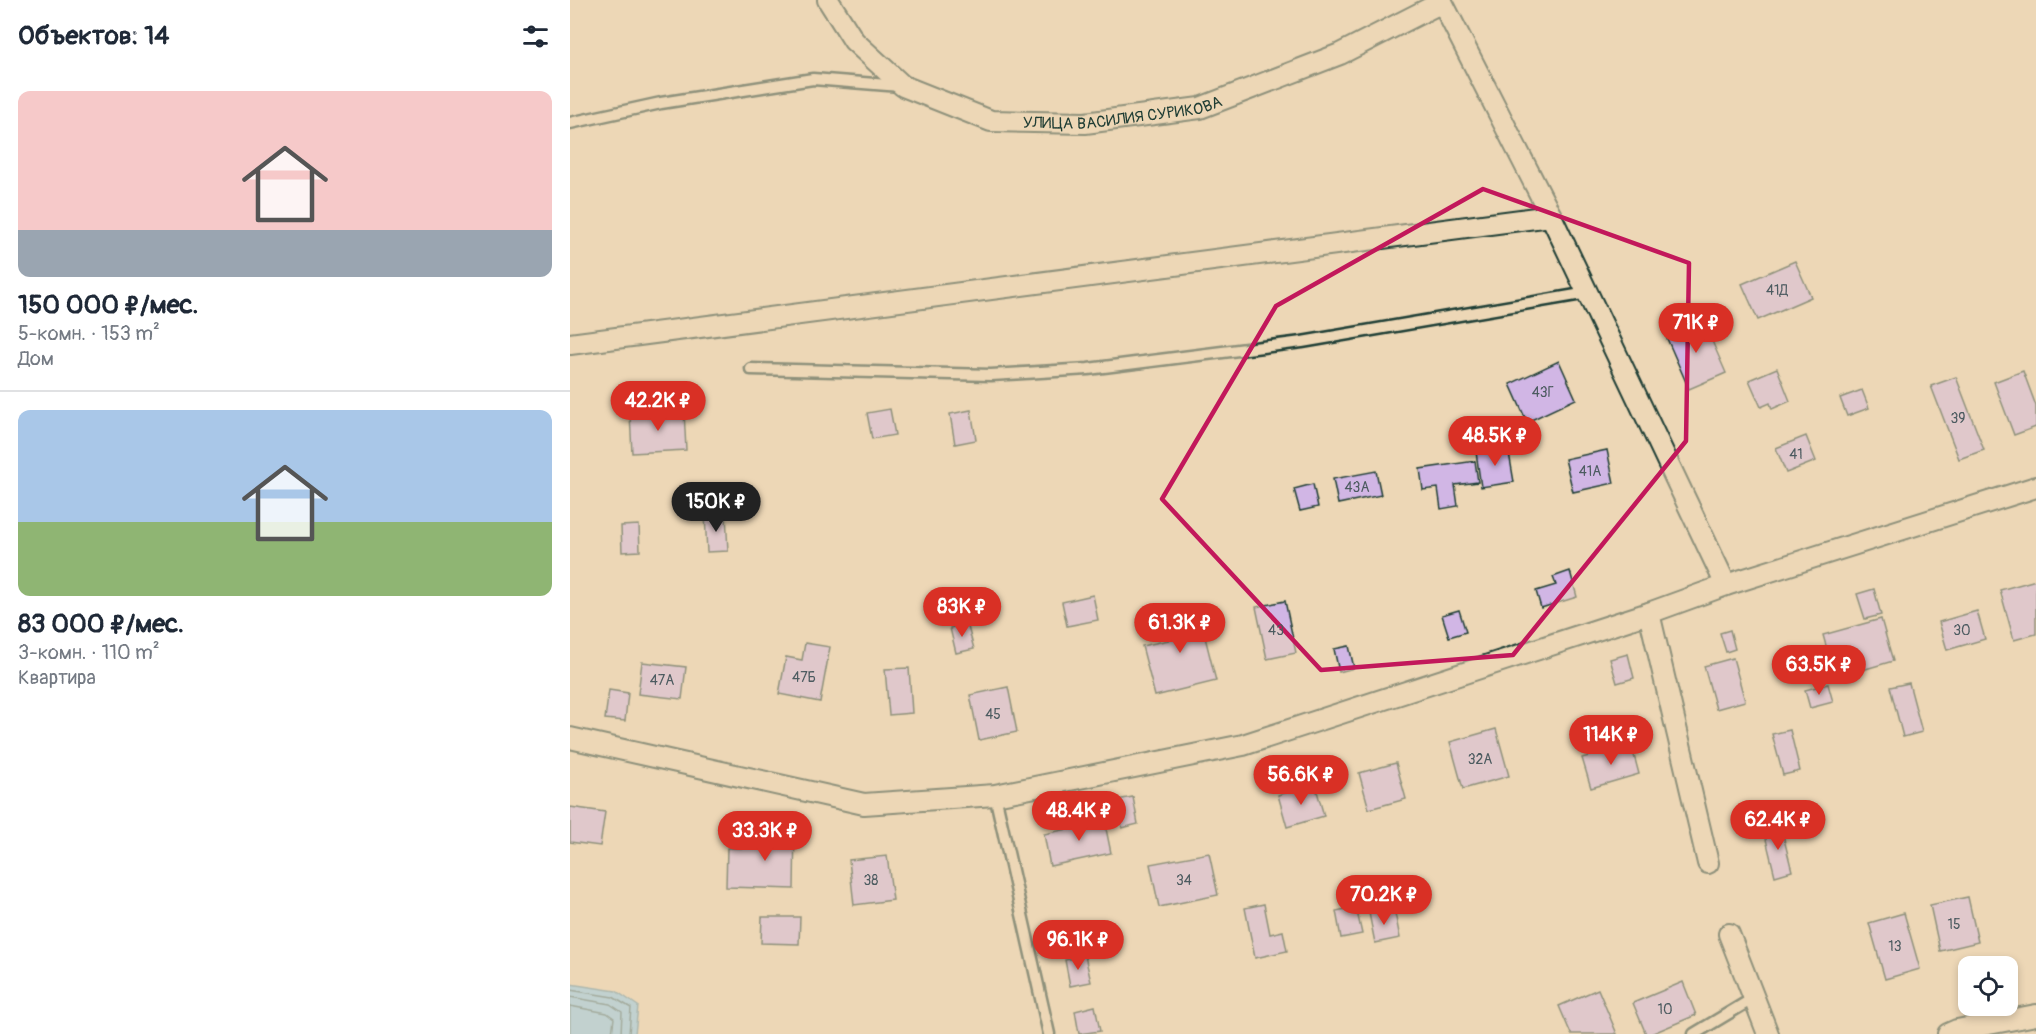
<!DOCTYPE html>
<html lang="ru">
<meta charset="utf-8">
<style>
:root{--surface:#fff;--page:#f2f2f3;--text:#1f2937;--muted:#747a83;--line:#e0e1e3;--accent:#d93025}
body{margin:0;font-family:Pangolin,sans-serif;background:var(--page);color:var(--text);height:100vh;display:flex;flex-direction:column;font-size:22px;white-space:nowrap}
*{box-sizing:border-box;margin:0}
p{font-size:20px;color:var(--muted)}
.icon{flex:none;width:33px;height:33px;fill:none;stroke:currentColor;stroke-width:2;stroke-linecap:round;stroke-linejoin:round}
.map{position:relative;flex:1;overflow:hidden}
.side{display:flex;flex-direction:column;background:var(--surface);width:570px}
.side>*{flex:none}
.controls{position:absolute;left:1388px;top:956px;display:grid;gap:12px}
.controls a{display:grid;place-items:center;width:60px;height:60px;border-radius:12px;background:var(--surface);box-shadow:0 3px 9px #0003;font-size:30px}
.price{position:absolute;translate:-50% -51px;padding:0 14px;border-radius:21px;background:var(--accent);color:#fff;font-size:20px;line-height:39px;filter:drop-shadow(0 2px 3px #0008)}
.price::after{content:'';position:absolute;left:50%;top:36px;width:18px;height:14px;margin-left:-9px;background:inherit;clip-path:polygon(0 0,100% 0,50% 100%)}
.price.active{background:#222;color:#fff}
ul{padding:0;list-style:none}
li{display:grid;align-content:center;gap:12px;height:318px;padding:0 18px}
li+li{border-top:2px solid var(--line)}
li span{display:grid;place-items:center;height:186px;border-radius:12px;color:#555}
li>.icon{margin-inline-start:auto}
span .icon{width:108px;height:108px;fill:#fffc;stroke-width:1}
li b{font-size:26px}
h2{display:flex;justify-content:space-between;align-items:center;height:72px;padding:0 18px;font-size:26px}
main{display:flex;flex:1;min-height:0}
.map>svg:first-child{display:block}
.water{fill:#8ecbee;stroke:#6292a4;stroke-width:1.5}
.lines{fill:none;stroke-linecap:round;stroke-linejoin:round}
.shore{stroke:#4b767e;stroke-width:1.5}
.building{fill:#d1b6e5;stroke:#1f3d34;stroke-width:1.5}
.lane-casing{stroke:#1f3d34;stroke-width:15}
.street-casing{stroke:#1f3d34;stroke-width:24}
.lane{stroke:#edd7b6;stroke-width:10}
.street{stroke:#edd7b6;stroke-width:20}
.marked{fill:none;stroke:#c2185b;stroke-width:4.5;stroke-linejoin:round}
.labels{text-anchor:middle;stroke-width:5;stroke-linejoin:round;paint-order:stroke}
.number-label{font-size:14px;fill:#4c5b60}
.street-label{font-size:16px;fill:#1f3d34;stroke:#edd7b6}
</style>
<main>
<section class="side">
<h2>Объектов: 14<svg class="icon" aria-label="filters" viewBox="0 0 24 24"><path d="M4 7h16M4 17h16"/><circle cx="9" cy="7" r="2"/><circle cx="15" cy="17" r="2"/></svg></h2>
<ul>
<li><span style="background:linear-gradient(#f6c9c9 75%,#9aa5b1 0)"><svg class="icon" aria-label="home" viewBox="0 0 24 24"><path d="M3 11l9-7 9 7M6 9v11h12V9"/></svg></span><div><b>150 000 ₽/мес.</b><p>5-комн. · 153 m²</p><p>Дом</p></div></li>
<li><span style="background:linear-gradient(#a9c7e8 60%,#8fb573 0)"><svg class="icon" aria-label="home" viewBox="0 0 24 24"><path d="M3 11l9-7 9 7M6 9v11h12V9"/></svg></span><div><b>83 000 ₽/мес.</b><p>3-комн. · 110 m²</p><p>Квартира</p></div></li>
</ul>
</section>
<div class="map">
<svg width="1466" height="1034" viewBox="0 0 1466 1034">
<rect width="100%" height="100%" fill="#edd7b6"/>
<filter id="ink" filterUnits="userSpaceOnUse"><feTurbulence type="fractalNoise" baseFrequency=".0167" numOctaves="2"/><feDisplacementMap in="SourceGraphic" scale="12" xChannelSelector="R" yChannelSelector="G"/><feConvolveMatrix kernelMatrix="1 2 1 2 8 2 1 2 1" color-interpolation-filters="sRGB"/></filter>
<g filter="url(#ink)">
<path class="water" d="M0,984L46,991L68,1006L65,1034H0Z"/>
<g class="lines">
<g class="shore">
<path d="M0,990L43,997L61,1008L59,1034"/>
<path d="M0,997L40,1004L52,1012L51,1034"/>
<path d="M0,1006L37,1013L44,1018L42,1034"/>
</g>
</g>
<g class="building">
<path d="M1225,261L1241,297L1188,320L1172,284Z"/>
<path d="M1132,318L1156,373L1119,389L1095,334Z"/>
<path d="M989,361L1006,399L957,422L940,384Z"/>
<path d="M1207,368L1220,401L1202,409L1200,403L1191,407L1179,380Z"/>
<path d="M1453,371L1466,406V427L1444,435L1424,382Z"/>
<path d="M1386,377L1414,450L1389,459L1361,386Z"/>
<path d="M1292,390L1299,408L1277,416L1270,398Z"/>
<path d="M320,409L325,435L302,439L297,413Z"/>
<path d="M401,410L406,440L385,444L380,414Z"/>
<path d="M114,411L116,450L62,453L60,414Z"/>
<path d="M1236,436L1246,461L1216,473L1206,448Z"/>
<path d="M938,447L944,482L911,487L906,452Z"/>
<path d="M1037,450L1044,483L1003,492L995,459Z"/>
<path d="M905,461L908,482L885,485L888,506L871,509L868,488L853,490L850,469Z"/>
<path d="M806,471L811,495L768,504L763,479Z"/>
<path d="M743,484L748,507L730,511L724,489Z"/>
<path d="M156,514L158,551L137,552L135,515Z"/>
<path d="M69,525L70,551L52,552L51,526Z"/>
<path d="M1000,571L1007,597L971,608L966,591L986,585L983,577Z"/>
<path d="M1466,580V634L1444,640L1430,590Z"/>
<path d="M1304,589L1311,615L1295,619L1287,594Z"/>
<path d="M523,595L528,620L497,626L492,602Z"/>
<path d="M715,601L726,653L697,659L686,607Z"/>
<path d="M627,605L646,681L585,696L572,646L599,640L593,614Z"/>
<path d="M889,610L896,632L879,637L872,615Z"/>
<path d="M1407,611L1415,639L1377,650L1369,622Z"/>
<path d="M1311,619L1323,661L1265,678L1253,635Z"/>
<path d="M397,623L404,649L386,653L380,628Z"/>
<path d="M1160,630L1165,649L1156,652L1150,633Z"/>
<path d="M235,643L260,647L250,702L209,694L216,657L232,660Z"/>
<path d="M779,646L784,668L769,672L764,649Z"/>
<path d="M1058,654L1064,678L1047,683L1040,659Z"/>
<path d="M1163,658L1175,701L1146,709L1134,666Z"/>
<path d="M72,662L116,667L112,699L68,694Z"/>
<path d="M339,668L342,713L319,715L315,669Z"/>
<path d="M1339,683L1352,732L1333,737L1320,687Z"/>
<path d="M1258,684L1263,702L1240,708L1235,690Z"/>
<path d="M438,687L447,732L409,740L400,695Z"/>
<path d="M39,690L58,693L55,721L35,719Z"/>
<path d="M926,729L939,776L893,789L880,742Z"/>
<path d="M1220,730L1230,771L1213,775L1202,734Z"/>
<path d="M1061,744L1069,774L1021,788L1012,758Z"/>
<path d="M826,763L836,799L799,809L789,773Z"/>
<path d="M745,784L754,816L717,827L708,795Z"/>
<path d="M563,797L568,824L552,828L547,800Z"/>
<path d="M0,807L35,812L30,846L0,842Z"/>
<path d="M533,814L541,853L480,866L474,834L512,826L511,819Z"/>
<path d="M199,825H225L224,889L156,887L157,848H199Z"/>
<path d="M1211,827L1222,871L1205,876L1194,831Z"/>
<path d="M639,853L648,895L589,907L580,864Z"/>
<path d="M317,856L323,900L284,905L279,860Z"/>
<path d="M1398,897L1408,942L1370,951L1360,905Z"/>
<path d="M694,904L700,934L713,931L717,951L685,958L675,908Z"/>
<path d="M786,907L792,934L771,938L766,911Z"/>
<path d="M824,908L830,938L805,943L799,913Z"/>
<path d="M1334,913L1350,969L1315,979L1299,923Z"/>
<path d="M192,917H230L229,944L191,943Z"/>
<path d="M515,956L521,982L500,986L495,960Z"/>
<path d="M1113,982L1126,1015L1081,1034H1076L1063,1003Z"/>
<path d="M1028,989L1047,1034H1001L989,1006Z"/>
<path d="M525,1006L530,1031L509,1034L505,1011Z"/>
</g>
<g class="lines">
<g class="lane-casing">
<g id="lane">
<path d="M0,123L91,103L243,79L330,86"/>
<path d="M181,369L421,375L518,369L732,342L1018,293"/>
<path d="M425,795L479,1034"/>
<path d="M1124,1034L1184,998"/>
</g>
</g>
<g class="street-casing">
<g id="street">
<path id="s1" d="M258,0L284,41L333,86L421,121L515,123L630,108L770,54L872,2"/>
<path d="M871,0L981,216L1156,585"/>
<path d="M0,344L981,216"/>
<path d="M1079,613L1138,863"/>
<path d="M0,738L294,804L425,795L673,745L1079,613L1156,585L1466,487"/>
<path d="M1159,934L1198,1034"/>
<path d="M1378,1034L1387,1030L1466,1015"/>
</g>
</g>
<use href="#lane" class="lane"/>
<use href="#street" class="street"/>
</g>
</g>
<path d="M0 0H1466V1034H0ZM913,189L1119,263L1116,441L943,655L751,670L592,499L706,306Z" fill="#edd7b6" fill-opacity=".55" fill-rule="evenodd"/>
<path class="marked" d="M913,189L1119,263L1116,441L943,655L751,670L592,499L706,306Z"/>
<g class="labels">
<g class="number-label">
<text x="1207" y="295">41Д</text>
<text x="973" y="397">43Г</text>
<text x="1388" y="423">39</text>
<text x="1226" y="459">41</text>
<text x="1020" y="476">41А</text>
<text x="787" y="492">43А</text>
<text x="706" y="635">43</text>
<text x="1392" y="635">30</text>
<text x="234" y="682">47Б</text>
<text x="92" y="685">47А</text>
<text x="423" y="719">45</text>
<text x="910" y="764">32А</text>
<text x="301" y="885">38</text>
<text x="614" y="885">34</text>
<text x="1384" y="929">15</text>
<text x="1325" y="951">13</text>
<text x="1095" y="1014">10</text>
</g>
<g class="street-label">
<text dy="6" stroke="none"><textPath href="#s1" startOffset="342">УЛИЦА ВАСИЛИЯ СУРИКОВА</textPath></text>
</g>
</g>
</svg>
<div class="controls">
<a><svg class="icon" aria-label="locate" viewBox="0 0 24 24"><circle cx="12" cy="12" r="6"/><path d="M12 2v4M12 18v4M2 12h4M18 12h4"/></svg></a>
</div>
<b class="price" style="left:1126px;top:354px">71K ₽</b>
<b class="price" style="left:88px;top:432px">42.2K ₽</b>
<b class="price" style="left:925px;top:467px">48.5K ₽</b>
<b class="price active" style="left:146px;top:533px">150K ₽</b>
<b class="price" style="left:392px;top:638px">83K ₽</b>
<b class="price" style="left:610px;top:654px">61.3K ₽</b>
<b class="price" style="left:1249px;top:696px">63.5K ₽</b>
<b class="price" style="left:1041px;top:766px">114K ₽</b>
<b class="price" style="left:731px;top:806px">56.6K ₽</b>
<b class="price" style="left:509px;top:842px">48.4K ₽</b>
<b class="price" style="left:1208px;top:851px">62.4K ₽</b>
<b class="price" style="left:195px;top:862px">33.3K ₽</b>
<b class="price" style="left:814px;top:926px">70.2K ₽</b>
<b class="price" style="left:508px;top:971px">96.1K ₽</b>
</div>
</main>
